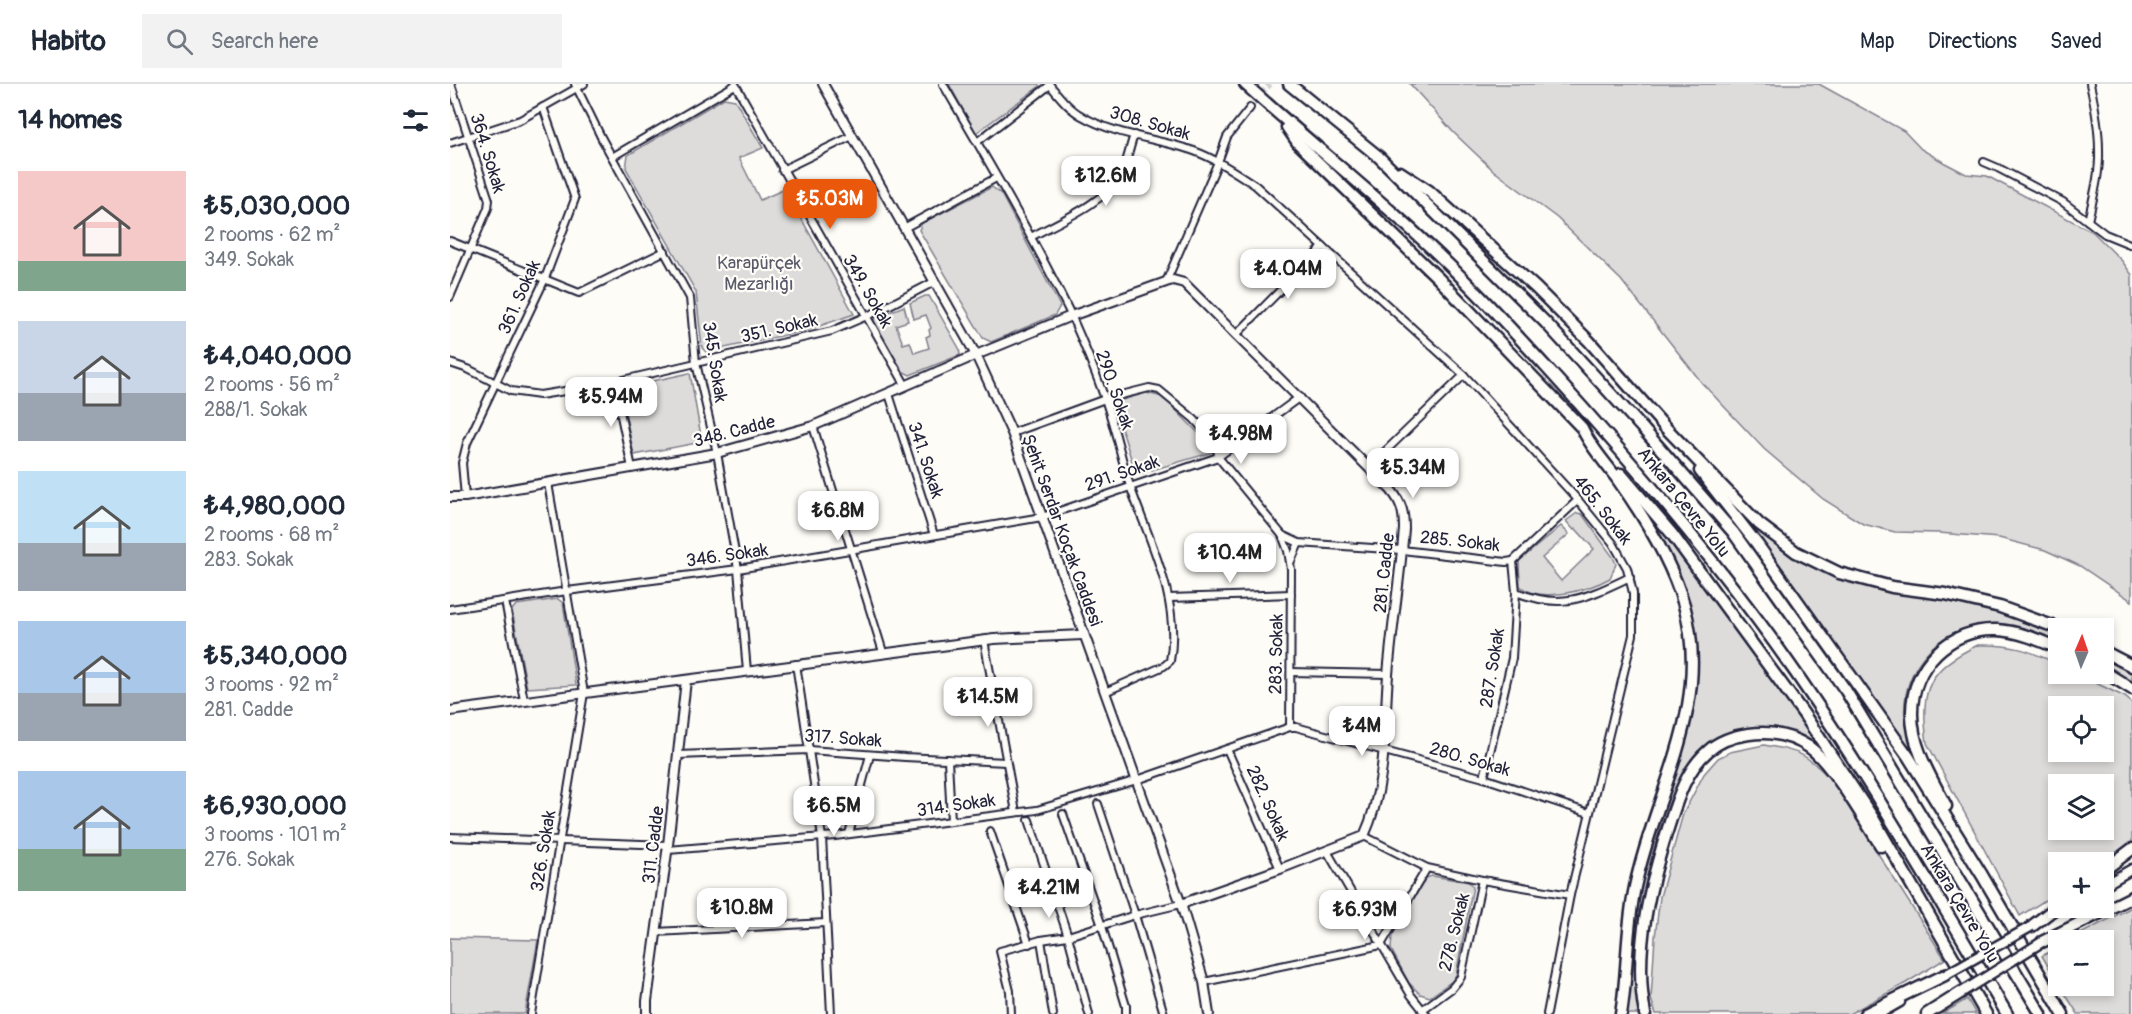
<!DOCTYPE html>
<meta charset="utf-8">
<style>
:root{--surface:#fff;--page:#f2f2f3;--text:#1f2937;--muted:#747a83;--line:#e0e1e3;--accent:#ea580c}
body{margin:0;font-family:Pangolin,sans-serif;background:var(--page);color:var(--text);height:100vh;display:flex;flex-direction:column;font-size:22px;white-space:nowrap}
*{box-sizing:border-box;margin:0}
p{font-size:20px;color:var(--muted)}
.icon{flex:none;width:33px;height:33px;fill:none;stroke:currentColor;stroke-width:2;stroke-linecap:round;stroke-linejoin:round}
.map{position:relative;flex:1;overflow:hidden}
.side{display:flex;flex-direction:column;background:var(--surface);width:450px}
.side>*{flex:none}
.needle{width:39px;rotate:2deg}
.tools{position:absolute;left:1598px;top:534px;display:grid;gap:12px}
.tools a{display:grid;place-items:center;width:66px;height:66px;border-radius:0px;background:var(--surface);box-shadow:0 3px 9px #0003;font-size:30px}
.price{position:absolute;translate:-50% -51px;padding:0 14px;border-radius:12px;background:#fff;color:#222;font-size:20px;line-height:39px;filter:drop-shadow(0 2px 3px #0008)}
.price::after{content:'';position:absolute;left:50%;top:36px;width:18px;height:14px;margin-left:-9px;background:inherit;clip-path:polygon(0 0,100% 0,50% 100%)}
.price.current{background:var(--accent);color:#fff}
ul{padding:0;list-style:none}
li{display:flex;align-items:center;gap:18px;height:150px;padding:0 18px}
li span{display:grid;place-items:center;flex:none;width:168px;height:120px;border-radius:0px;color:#555}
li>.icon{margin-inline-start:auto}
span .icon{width:72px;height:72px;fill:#fffc;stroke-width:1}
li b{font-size:26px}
h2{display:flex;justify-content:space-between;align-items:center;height:72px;padding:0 18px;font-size:26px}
header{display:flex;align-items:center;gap:36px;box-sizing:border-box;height:84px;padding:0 30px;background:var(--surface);border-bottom:2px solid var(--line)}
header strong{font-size:28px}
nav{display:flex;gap:33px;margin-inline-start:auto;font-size:21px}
.search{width:420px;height:54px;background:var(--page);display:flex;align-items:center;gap:15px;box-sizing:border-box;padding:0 21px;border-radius:0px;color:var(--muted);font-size:22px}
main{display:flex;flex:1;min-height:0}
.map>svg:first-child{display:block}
.green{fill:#dddcdb;stroke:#807f8b;stroke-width:1.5;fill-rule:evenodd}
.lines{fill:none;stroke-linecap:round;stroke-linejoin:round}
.minor-tunnel{stroke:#d1d0d1;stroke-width:6;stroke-dasharray:6 3;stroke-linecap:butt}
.minor-casing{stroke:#22223b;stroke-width:10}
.tertiary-casing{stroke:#22223b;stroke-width:12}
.secondary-casing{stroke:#22223b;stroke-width:13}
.motorway-casing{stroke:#22223b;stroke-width:15}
.minor{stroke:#fdfcf7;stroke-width:6}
.tertiary{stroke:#fdfcf7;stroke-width:8}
.secondary{stroke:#fdfcf7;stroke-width:8}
.motorway{stroke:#fdfcf7;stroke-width:10}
.secondary-bridge-casing{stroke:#22223b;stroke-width:13;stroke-linecap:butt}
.secondary-bridge{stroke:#fdfcf7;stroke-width:8}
.labels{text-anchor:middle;stroke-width:4.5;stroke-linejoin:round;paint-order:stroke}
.street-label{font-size:18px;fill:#22223b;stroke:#fdfcf7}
.park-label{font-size:18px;fill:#5a5a6b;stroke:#fdfcf7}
</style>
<header>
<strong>Habito</strong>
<div class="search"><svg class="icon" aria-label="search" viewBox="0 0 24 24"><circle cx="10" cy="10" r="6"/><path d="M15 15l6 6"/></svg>Search here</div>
<nav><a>Map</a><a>Directions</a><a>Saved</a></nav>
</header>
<main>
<section class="side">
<h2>14 homes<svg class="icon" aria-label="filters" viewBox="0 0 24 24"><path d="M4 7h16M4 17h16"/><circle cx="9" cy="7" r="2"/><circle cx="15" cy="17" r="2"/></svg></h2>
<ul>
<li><span style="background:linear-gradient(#f6c9c9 75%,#7fa58c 0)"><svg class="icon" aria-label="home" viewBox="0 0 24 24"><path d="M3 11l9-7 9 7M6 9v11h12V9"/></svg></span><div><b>₺5,030,000</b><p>2 rooms · 62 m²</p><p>349. Sokak</p></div></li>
<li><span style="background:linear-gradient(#c9d6e8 60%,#9aa5b1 0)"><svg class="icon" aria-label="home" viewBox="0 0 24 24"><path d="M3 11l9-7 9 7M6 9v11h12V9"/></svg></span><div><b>₺4,040,000</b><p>2 rooms · 56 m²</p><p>288/1. Sokak</p></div></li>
<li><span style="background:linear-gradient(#bfe0f5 60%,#9aa5b1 0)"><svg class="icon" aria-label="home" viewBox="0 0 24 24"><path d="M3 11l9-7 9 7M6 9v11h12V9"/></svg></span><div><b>₺4,980,000</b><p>2 rooms · 68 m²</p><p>283. Sokak</p></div></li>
<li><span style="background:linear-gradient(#a9c7e8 60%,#9aa5b1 0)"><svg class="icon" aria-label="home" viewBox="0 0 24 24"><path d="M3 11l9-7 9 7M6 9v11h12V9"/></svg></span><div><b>₺5,340,000</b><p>3 rooms · 92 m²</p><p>281. Cadde</p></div></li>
<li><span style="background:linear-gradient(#a9c7e8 65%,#7fa58c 0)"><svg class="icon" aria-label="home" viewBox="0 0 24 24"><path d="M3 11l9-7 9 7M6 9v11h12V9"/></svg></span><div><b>₺6,930,000</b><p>3 rooms · 101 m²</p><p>276. Sokak</p></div></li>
</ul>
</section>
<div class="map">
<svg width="1682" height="930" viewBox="0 0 1682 930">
<rect width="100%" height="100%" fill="#fdfcf7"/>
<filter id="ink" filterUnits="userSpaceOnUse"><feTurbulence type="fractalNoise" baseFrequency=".0167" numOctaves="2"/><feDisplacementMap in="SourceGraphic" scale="12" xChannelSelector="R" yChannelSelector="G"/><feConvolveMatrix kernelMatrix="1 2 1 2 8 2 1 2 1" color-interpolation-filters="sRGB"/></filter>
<g filter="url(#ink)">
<g class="green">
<path d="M499,0H588L590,2L526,49Z"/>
<path d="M960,0H1369L1454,47L1471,65L1495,79L1516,90L1537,92L1643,148L1672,177L1682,191V517L1630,482L1595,466L1549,454L1489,449L1445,448L1413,440L1373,415L1314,365L1252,299L1171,196L1107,134L1044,87L1004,49Z"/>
<path d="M274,14L285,16L313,64L289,74L310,116L335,105L404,230L358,246L256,268L252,264L246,208L176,84L178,71Z"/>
<path d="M542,103L551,110L610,222L605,231L541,258L533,254L469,146L472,139Z"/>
<path d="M475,212H479L509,264L510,271L460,291L452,287L424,237L425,234L454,222L458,237L446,241L453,260L460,258L464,269L479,264L476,253L480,251L479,246L481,244L476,231L464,235L460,219Z"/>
<path d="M240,289L252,358L184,371L170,304Z"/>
<path d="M696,309L713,313L763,364V368L689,390L685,387L665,324L669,317Z"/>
<path d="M1127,429L1132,430L1163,473L1166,480L1160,494C1139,506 1091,520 1070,502L1069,477L1111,442L1119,450L1092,474L1111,497L1144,465L1126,445L1124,446L1116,437Z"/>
<path d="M1213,442L1372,660L1366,664C1344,645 1318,639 1290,646C1275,650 1260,656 1249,667C1220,696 1195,787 1191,829C1188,863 1190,896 1191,930H1173L1188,796L1237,648L1245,609V572L1236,507L1207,446Z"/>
<path d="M1312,445L1353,475L1480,511L1541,524L1608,547V558C1590,550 1566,541 1546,540C1494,538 1450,581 1455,634C1456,643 1461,652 1463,661L1455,664L1305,451Z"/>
<path d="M108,515L113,519L126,601L77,604L62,526L66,521Z"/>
<path d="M1528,561C1561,560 1579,566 1608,580V590H1627L1675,613L1682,619V758L1653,779L1608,778V808L1570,832L1477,659C1470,604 1478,585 1528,561ZM1608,622H1653V668H1608ZM1608,700H1653V746H1608Z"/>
<path d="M1653,569L1682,585V600L1653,581Z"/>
<path d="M1314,661C1351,668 1356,669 1382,697L1495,875L1456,899L1399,930H1206L1201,915L1205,853L1210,813L1233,730L1254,690L1268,674L1280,668Z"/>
<path d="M982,792L1019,798L1023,803L1006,891L1002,897L980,913L970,910L959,899L941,865L942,852L976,794Z"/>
<path d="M1682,823V930H1628L1610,902H1653V856H1619Z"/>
<path d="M0,854L88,856L75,930H0Z"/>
<path d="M1608,863V898L1592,872Z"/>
<path d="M1517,915L1526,930H1492Z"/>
</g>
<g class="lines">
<path class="minor-tunnel" d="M800,24L820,0"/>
<g class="minor-casing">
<g id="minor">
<path d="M125,0L152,55L240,214L246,279L267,369L288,485L297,587"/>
<path d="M285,0L456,302"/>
<path d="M493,0C537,76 583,152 621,231C633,258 645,287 655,315C665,344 671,374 680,402C700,459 731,516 720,577L714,582L655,608"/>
<path d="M599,0C609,12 619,25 632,32C666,52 707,54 744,67C766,75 785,88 805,101L1014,291L1128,416L1163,459L1177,484L1183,509V551L1120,811L1097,930"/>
<path d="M527,58L600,1"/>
<path d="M0,59L70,36L134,0"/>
<path d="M162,73L285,1"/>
<path d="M1534,78L1548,84L1613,118L1655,150L1682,161"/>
<path d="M332,86L402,52"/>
<path d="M1638,137C1643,114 1650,90 1649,66C1649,44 1645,22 1640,0"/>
<path d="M454,144L546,94"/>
<path d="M581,153C608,138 654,119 670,92C677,80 679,65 684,51"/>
<path d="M0,157L129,209L215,167"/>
<path d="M716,198L768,78L777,53L800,24"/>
<path d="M0,213L38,124L39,116L1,0"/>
<path d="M786,251L873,163"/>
<path d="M0,279L18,285L61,307L90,311L152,301L382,247L426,228L484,198"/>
<path d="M164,299L182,384"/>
<path d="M439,310L484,451"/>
<path d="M363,342L433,568"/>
<path d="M562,349L655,315L699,304L709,306L744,335L767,361L768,373L832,451L838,467L841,485L840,643"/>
<path d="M919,383L1014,291"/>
<path d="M15,413L12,379L17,359L94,197L125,115L93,23"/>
<path d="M832,451L849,459L952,466L1056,478L1063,477L1128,416"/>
<path d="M841,477L849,459"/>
<path d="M1066,508C1113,527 1137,513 1180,493"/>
<path d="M719,514L841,510"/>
<path d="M55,517L74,616"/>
<path d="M0,525L117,507L288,485L592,433L768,373L850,313"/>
<path d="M534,556L566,728"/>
<path d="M346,580L372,753L381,930"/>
<path d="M841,588L938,590"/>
<path d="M777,665L830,785"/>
<path d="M228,671L359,666L455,673L556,678"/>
<path d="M498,675L501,737"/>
<path d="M1034,694L1062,574L1066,508L1063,477"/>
<path d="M648,720L685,831L714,930"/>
<path d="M613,730L652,842L676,922V930"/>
<path d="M579,736L618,852L639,930"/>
<path d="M540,747L579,860"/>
<path d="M399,750L420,671"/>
<path d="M914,752L977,784L1032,796L1120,811"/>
<path d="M0,753L218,761"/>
<path d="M218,766L385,752L587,726L687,696L840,643H846L1034,694L1139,729"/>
<path d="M877,767L961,911L976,930"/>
<path d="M206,848L376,839"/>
<path d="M591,856L603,930"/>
<path d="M754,898L931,861L977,784"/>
<path d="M972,926L1002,904L1011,893L1032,796"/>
<path d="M81,930L134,609L98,399"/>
<path d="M561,930L560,907L550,867L591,856L618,852L685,831L731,820"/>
</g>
</g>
<g class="tertiary-casing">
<g id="tertiary">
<path d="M373,0L526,271L562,349L731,820L754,898L759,930"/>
<path d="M0,413H15L267,369L363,342L526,271L621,232L716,198L723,196L734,199L941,406C952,419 954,429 954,445C950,494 942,542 938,591C934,644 937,702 914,752L830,785L731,820"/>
<path d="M0,627L544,555L633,551"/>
<path d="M197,930V917L218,761L236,596"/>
</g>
</g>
<g class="secondary-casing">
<g id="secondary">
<path d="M1653,802L1682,785"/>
<path d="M1429,930L1450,918"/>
</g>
</g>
<g class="motorway-casing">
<g id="motorway">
<path d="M795,0C870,68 950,130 1021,203C1047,229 1071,256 1096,283C1170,364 1241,447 1307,535C1400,660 1477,796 1557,930"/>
<path d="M839,0L929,73L1096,239L1194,346L1283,448L1396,607L1591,930"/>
<path d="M837,43L848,59L988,194L1132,344C1141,364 1156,379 1168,396C1195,434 1221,476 1234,521C1263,622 1205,707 1185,803C1176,845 1178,888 1171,930"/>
<path d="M950,88L979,107L1086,204L1139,257L1214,342L1309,440L1346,468L1389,489L1442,503L1495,510L1550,523L1608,544"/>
<path d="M1250,387L1307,460L1458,672L1532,791L1613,930"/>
<path d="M1171,390L1222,450L1353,629L1423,734L1536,930"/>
<path d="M1653,567L1682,582"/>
<path d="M1653,587L1682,605"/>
<path d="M1496,722C1481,694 1461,661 1462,628C1462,582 1500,544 1547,546C1568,547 1589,556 1608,564"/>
<path d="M1653,787L1682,765"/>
<path d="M1582,842L1608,822"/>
<path d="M1592,858L1682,813"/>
<path d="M1195,930C1183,866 1200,799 1220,738C1228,713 1237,685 1258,667C1269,657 1284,652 1299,650C1321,647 1341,651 1359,663C1382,679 1415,737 1431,762"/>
<path d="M1415,930L1495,891"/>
<path d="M1477,930L1512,908"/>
</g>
</g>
<use href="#minor" class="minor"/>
<use href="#tertiary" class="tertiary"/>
<use href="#secondary" class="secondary"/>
<use href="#motorway" class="motorway"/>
<g class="secondary-bridge-casing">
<g id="secondary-bridge">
<path d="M1495,891L1582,842"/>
<path d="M1512,908L1592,858"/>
</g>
</g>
<use href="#secondary-bridge" class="secondary-bridge"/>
</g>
</g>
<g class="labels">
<g class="street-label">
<text transform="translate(700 39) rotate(16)" y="6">308. Sokak</text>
<text transform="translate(38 69) rotate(73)" y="6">364. Sokak</text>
<text transform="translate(418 207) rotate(60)" y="6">349. Sokak</text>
<text transform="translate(69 213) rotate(-66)" y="6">361. Sokak</text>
<text transform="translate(329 244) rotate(-13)" y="6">351. Sokak</text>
<text transform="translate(265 278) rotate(81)" y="6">345. Sokak</text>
<text transform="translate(665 306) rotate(71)" y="6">290. Sokak</text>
<text transform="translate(284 347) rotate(-14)" y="6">348. Cadde</text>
<text transform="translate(476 376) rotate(72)" y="6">341. Sokak</text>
<text transform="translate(672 389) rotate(-19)" y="6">291. Sokak</text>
<text transform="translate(1234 418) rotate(51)" y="6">Ankara Çevre Yolu</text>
<text transform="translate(1153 426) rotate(52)" y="6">465. Sokak</text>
<text transform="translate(612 446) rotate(70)" y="6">Şehit Serdar Koçak Caddesi</text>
<text transform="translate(1010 457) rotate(6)" y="6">285. Sokak</text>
<text transform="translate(277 471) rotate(-8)" y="6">346. Sokak</text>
<text transform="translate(934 489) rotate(-84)" y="6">281. Cadde</text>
<text transform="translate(826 570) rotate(-89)" y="6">283. Sokak</text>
<text transform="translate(1042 584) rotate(-81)" y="6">287. Sokak</text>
<text transform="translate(393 654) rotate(4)" y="6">317. Sokak</text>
<text transform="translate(1020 675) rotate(16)" y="6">280. Sokak</text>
<text transform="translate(818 719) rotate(66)" y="6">282. Sokak</text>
<text transform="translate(506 721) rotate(-8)" y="6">314. Sokak</text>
<text transform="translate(203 761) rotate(-83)" y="6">311. Cadde</text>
<text transform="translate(93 767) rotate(-81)" y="6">326. Sokak</text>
<text transform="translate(1510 819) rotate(59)" y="6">Ankara Çevre Yolu</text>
<text transform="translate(1004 848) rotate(-76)" y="6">278. Sokak</text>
</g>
<g class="park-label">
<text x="309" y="185">Karapürçek<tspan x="309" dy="21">Mezarlığı</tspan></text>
</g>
</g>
</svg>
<div class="tools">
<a><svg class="needle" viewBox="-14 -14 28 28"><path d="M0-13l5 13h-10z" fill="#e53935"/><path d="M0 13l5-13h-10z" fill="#747a83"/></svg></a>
<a><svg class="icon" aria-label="locate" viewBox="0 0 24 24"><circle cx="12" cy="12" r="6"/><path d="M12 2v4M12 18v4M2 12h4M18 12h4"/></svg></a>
<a><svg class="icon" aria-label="layers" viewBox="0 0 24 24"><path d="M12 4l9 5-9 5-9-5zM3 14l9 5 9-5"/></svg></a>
<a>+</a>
<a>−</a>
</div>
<b class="price" style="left:656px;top:123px">₺12.6M</b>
<b class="price current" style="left:380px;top:146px">₺5.03M</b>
<b class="price" style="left:838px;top:216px">₺4.04M</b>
<b class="price" style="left:161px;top:344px">₺5.94M</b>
<b class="price" style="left:791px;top:381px">₺4.98M</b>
<b class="price" style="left:963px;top:415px">₺5.34M</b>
<b class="price" style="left:388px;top:458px">₺6.8M</b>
<b class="price" style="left:780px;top:500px">₺10.4M</b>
<b class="price" style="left:538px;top:644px">₺14.5M</b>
<b class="price" style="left:912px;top:673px">₺4M</b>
<b class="price" style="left:384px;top:753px">₺6.5M</b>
<b class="price" style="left:599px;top:835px">₺4.21M</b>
<b class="price" style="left:292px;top:855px">₺10.8M</b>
<b class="price" style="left:915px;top:857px">₺6.93M</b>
</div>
</main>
